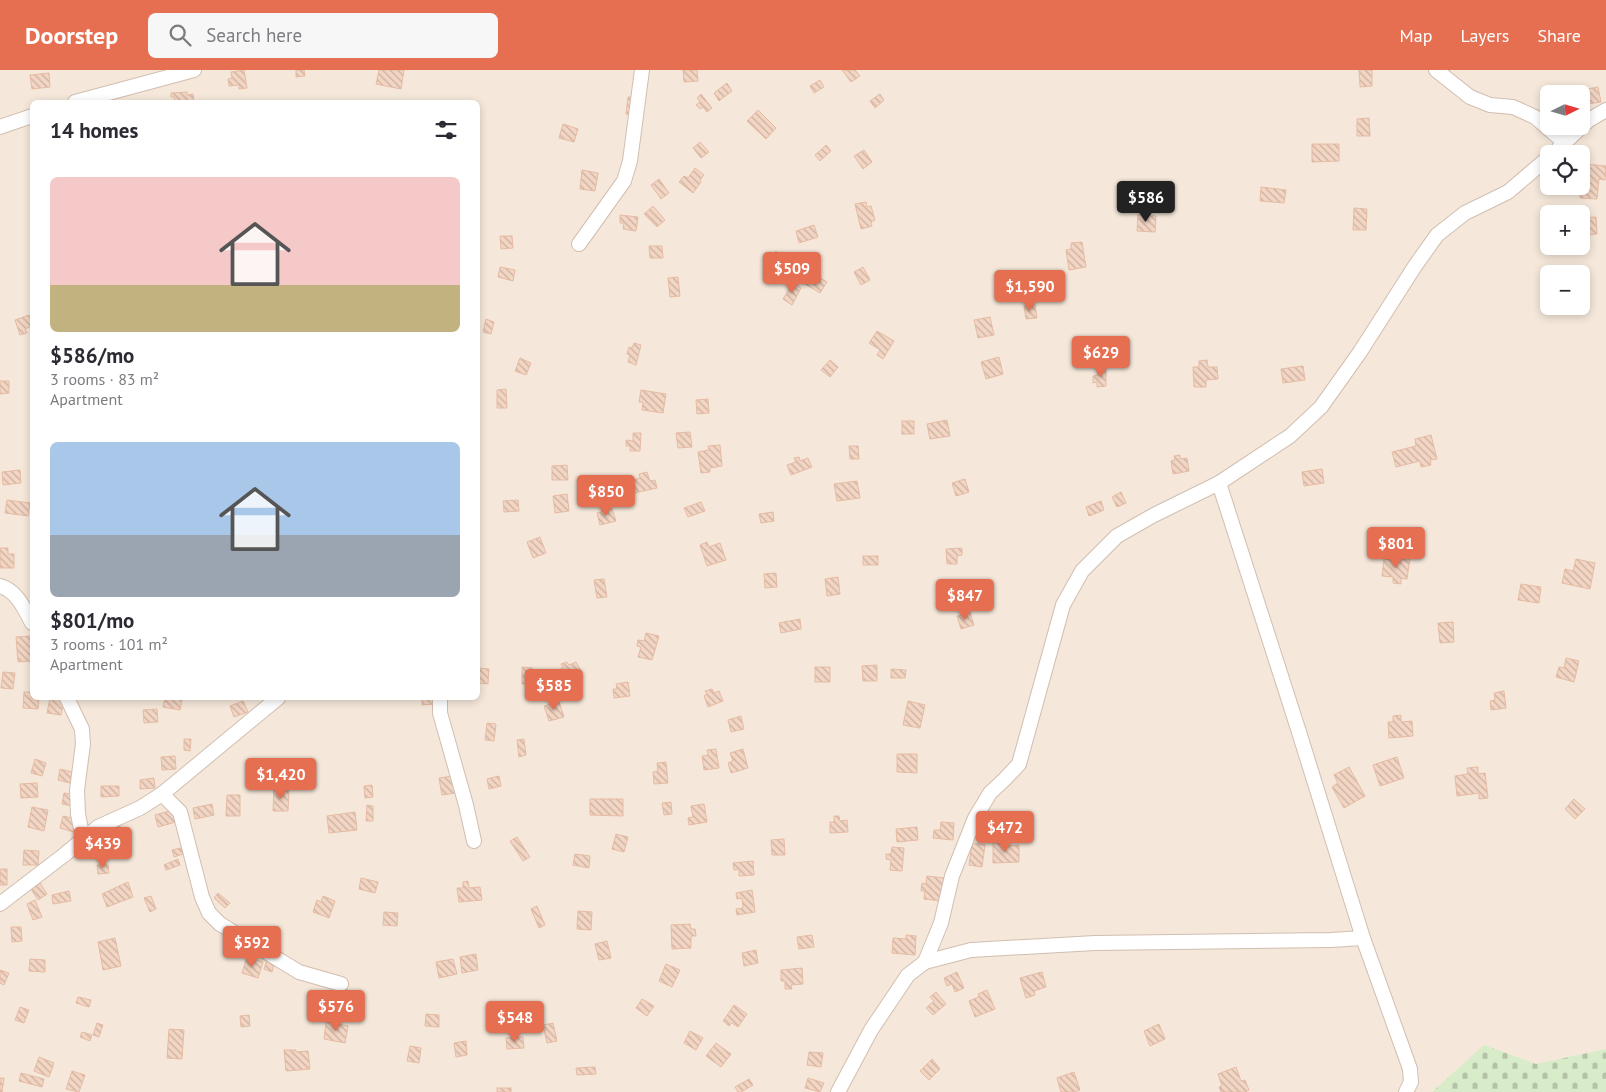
<!DOCTYPE html>
<meta charset="utf-8">
<style>
:root{--surface:#fff;--page:#f7f7f7;--text:#2b2b33;--muted:#7c7c81;--accent:#e76f51}
body{margin:0;font-family:"PT Sans",sans-serif;background:var(--page);color:var(--text);height:100vh;display:flex;flex-direction:column;font-size:19px;white-space:nowrap}
*{box-sizing:border-box;margin:0}
p{font-size:16px;color:var(--muted)}
.icon{flex:none;width:28px;height:28px;fill:none;stroke:currentColor;stroke-width:2;stroke-linecap:round;stroke-linejoin:round}
.map{position:relative;flex:1;overflow:hidden}
.drawer{position:absolute;left:30px;top:30px;width:450px;height:600px;display:flex;flex-direction:column;background:var(--surface);border-radius:8px;box-shadow:0 2px 8px #0003}
.drawer>*{flex:none}
.needle{width:32px;rotate:85deg}
.fabs{position:absolute;left:1540px;top:15px;display:grid;gap:10px}
.fabs a{display:grid;place-items:center;width:50px;height:50px;border-radius:8px;background:var(--surface);box-shadow:0 2px 8px #0003;font-size:25px}
.price{position:absolute;translate:-50% -42px;padding:0 11px;border-radius:5px;background:var(--accent);color:#fff;font-size:16px;line-height:32px;filter:drop-shadow(0 1px 2px #0008)}
.price::after{content:'';position:absolute;left:50%;top:30px;width:15px;height:11px;margin-left:-8px;background:inherit;clip-path:polygon(0 0,100% 0,50% 100%)}
.price.selected{background:#222;color:#fff}
ul{padding:0;list-style:none}
li{display:grid;align-content:center;gap:10px;height:265px;padding:0 20px}
li span{display:grid;place-items:center;height:155px;border-radius:8px;color:#555}
li>.icon{margin-inline-start:auto}
span .icon{width:90px;height:90px;fill:#fffc;stroke-width:1}
li b{font-size:21px}
h2{display:flex;justify-content:space-between;align-items:center;height:60px;padding:0 20px;font-size:21px}
header{display:flex;align-items:center;gap:30px;box-sizing:border-box;height:70px;padding:0 25px;background:var(--accent);color:#fff}
header strong{font-size:24px}
nav{display:flex;gap:28px;margin-inline-start:auto;font-size:18px}
.search{width:350px;height:45px;background:var(--page);display:flex;align-items:center;gap:12px;box-sizing:border-box;padding:0 18px;border-radius:8px;color:var(--muted);font-size:19px}
.map>svg:first-child{display:block}
.residential{fill:#f5e8da;fill-rule:evenodd}
.cemetery{fill:url(#cemetery-stones)}
.building{fill:url(#building-back-hatch);stroke:#e6bba3}
.lines{fill:none;stroke-linecap:round;stroke-linejoin:round}
.minor-casing{stroke:#d1beb0;stroke-width:16}
.minor{stroke:#fff;stroke-width:14}
</style>
<header>
<strong>Doorstep</strong>
<div class="search"><svg class="icon" aria-label="search" viewBox="0 0 24 24"><circle cx="10" cy="10" r="6"/><path d="M15 15l6 6"/></svg>Search here</div>
<nav><a>Map</a><a>Layers</a><a>Share</a></nav>
</header>
<div class="map">
<svg width="1606" height="1022" viewBox="0 0 1606 1022">
<defs>
<pattern id="cemetery-stones" width="16" height="16" patternUnits="userSpaceOnUse" patternTransform="scale(1.25)"><rect width="16" height="16" fill="#d8ecc9"/><path d="M2 7V4a2 2 0 0 1 4 0v3zM10 15v-3a2 2 0 0 1 4 0v3z" fill="#b4c2a5"/></pattern>
<pattern id="building-back-hatch" width="6" height="6" patternUnits="userSpaceOnUse" patternTransform="scale(1.25)"><rect width="6" height="6" fill="#f3d5c3"/><path d="M-1 5l2 2M0 0l6 6M5-1l2 2" fill="none" stroke="#cab0a1"/></pattern>
</defs>
<rect width="100%" height="100%" fill="#fdf6ec"/>
<path class="residential" d="M0,0H1606V1022H0ZM1549,24H1581V56H1549ZM32,32H478V628H32ZM1549,84H1581V116H1549ZM1549,144H1581V176H1549ZM1549,204H1581V236H1549Z"/>
<path class="cemetery" d="M1484,975L1536,994L1606,979V1022H1432Z"/>
<g class="building">
<path d="M244,0L247,18L239,19V15L229,16L228,9L232,8L231,2Z"/>
<path d="M296,0H304L305,6L296,7Z"/>
<path d="M379,0H404L401,19L376,14Z"/>
<path d="M683,0H697L698,11L684,12Z"/>
<path d="M842,0H855L860,6L851,12Z"/>
<path d="M1359,0H1372V16L1360,17Z"/>
<path d="M49,3L50,17L32,19L30,5Z"/>
<path d="M820,10L824,17L814,23L810,16Z"/>
<path d="M727,13L732,21L719,31L714,23Z"/>
<path d="M1598,17L1601,32L1581,35V24H1577L1576,21Z"/>
<path d="M187,22V25L193,24L194,32H175L174,27H171V23Z"/>
<path d="M701,24L712,38L707,42L703,37L700,39L696,35L700,32L697,28Z"/>
<path d="M880,24L884,30L875,38L870,31Z"/>
<path d="M628,27H636L634,45L626,44Z"/>
<path d="M758,40L776,58L766,69L747,51Z"/>
<path d="M1369,48L1370,66H1357V49Z"/>
<path d="M563,54L578,59L574,72L559,68Z"/>
<path d="M700,72L709,82L701,88L693,78Z"/>
<path d="M1312,74H1339V91L1312,92Z"/>
<path d="M826,75L831,81L820,91L815,85Z"/>
<path d="M864,80L872,92L863,99L854,86Z"/>
<path d="M1585,94L1606,96L1605,110L1599,109L1597,129L1580,128L1581,98H1585Z"/>
<path d="M695,98L704,105L700,110L701,112L693,123L679,112L684,106L688,108Z"/>
<path d="M582,100L598,103L595,121L580,119Z"/>
<path d="M659,109L669,123L661,129L651,115Z"/>
<path d="M1261,117L1286,120L1284,133L1260,131Z"/>
<path d="M866,132L867,137L871,136L875,150L871,152L872,156L861,159L855,134Z"/>
<path d="M653,136L665,150L657,157L644,144Z"/>
<path d="M1354,138L1367,139L1366,160H1353Z"/>
<path d="M620,145L638,147L636,161L623,159L624,153H620Z"/>
<path d="M1138,145L1156,146L1155,162L1137,161Z"/>
<path d="M1596,147L1597,164L1582,165L1581,148Z"/>
<path d="M814,155L818,167L799,173L796,161Z"/>
<path d="M500,166H512L513,178L501,179Z"/>
<path d="M1082,172L1086,197L1069,200L1066,180L1071,179V173Z"/>
<path d="M649,176H662L663,188H650Z"/>
<path d="M776,181L780,186L784,182L797,195L788,204L775,191L771,194L767,190Z"/>
<path d="M500,197L515,200L513,211L498,207Z"/>
<path d="M863,197L870,210L861,215L854,202Z"/>
<path d="M811,203L827,212L820,223L805,214Z"/>
<path d="M678,207L680,226L670,227L668,208Z"/>
<path d="M793,213L801,218L792,235L783,229Z"/>
<path d="M1035,235L1037,248L1026,249L1024,236Z"/>
<path d="M29,245L32,256L25,259L27,263L20,265L15,250Z"/>
<path d="M990,247L994,265L978,268L974,250Z"/>
<path d="M486,249L494,252L491,264L483,262Z"/>
<path d="M877,261L894,271L883,289L877,285L880,280L869,273Z"/>
<path d="M634,273L641,275L636,295L628,292L630,285L627,284L629,277L632,278Z"/>
<path d="M999,287L1003,304L986,309L981,292Z"/>
<path d="M520,288L531,293L526,305L515,301Z"/>
<path d="M830,290L838,297L830,307L821,300Z"/>
<path d="M1207,290L1208,297H1217L1218,309L1206,310V317H1194L1193,297H1199V291Z"/>
<path d="M1303,296L1305,310L1283,313L1281,299Z"/>
<path d="M1097,299H1106V316L1097,317V312L1093,313V306L1098,305Z"/>
<path d="M0,311H9V323L0,324Z"/>
<path d="M506,319L507,338H497V320Z"/>
<path d="M641,320L666,324L663,343L642,340L643,332H639Z"/>
<path d="M708,329L709,343L697,344L696,330Z"/>
<path d="M947,350L950,366L930,369L927,354Z"/>
<rect x="902" y="351" width="12" height="13"/>
<path d="M690,362L692,377L678,378L676,363Z"/>
<path d="M633,363H641L640,381H630V376H626V370L633,371Z"/>
<path d="M1431,365L1437,389L1430,390L1431,395L1421,397L1420,391L1396,397L1392,382L1416,376L1415,369Z"/>
<path d="M720,375L722,396L710,398V402L701,403L698,382L709,380L708,376Z"/>
<path d="M849,376H858L859,389H850Z"/>
<path d="M1180,385V389L1187,388L1189,401L1173,404L1171,391L1175,390L1174,386Z"/>
<path d="M799,387L800,391L808,388L812,397L791,405L787,395L796,392L794,388Z"/>
<path d="M567,395L568,410H552V396Z"/>
<path d="M1322,399L1324,413L1304,416L1302,402Z"/>
<path d="M20,400L21,413L3,415L2,402Z"/>
<path d="M647,402L650,411L655,410L657,418L634,423L631,411L640,408L639,404Z"/>
<path d="M965,409L969,422L956,426L952,413Z"/>
<path d="M857,411L860,428L837,431L834,414Z"/>
<path d="M1121,422L1126,433L1117,437L1112,427Z"/>
<path d="M567,424L569,441L555,443L553,426Z"/>
<path d="M7,430L30,433L28,446L5,443Z"/>
<path d="M518,430L519,441L504,442L503,431Z"/>
<path d="M1101,431L1104,440L1089,446L1086,437Z"/>
<path d="M701,432L705,441L688,447L684,438Z"/>
<path d="M612,439L616,451L600,455L597,443Z"/>
<path d="M773,442L774,451L761,453L759,444Z"/>
<path d="M540,467L546,483L533,488L527,472Z"/>
<path d="M707,472L709,477L720,473L726,490L707,496L700,475Z"/>
<path d="M0,478H8V484H14V498H0Z"/>
<path d="M962,478V485L957,486V494H947L946,479Z"/>
<rect x="863" y="486" width="15" height="9"/>
<path d="M1401,487L1410,488L1407,509L1401,508V514L1393,513V507L1382,506L1384,489L1401,491Z"/>
<path d="M1576,489L1595,493L1590,519L1562,513L1565,499L1573,501Z"/>
<path d="M776,503L777,517L765,518L764,504Z"/>
<path d="M838,507L840,524L827,526L825,509Z"/>
<path d="M604,509L607,527L597,528L594,510Z"/>
<path d="M1521,514L1541,517L1539,533L1518,530Z"/>
<path d="M970,543L974,555L961,559L957,546Z"/>
<path d="M800,549L801,559L781,563L779,553Z"/>
<path d="M1453,552L1454,572L1440,573L1438,553Z"/>
<path d="M646,563L659,566L652,590L638,587L641,577L637,576L638,570L644,571Z"/>
<path d="M30,566V573L32,572L31,591L18,592L16,567Z"/>
<path d="M1566,588L1579,591L1574,612L1556,607L1559,597L1564,598Z"/>
<path d="M567,592L569,595L576,592L582,603L561,613L555,602L563,598L561,594Z"/>
<path d="M877,595V611H863L862,596Z"/>
<path d="M522,597L532,598V614H522Z"/>
<rect x="815" y="597" width="15" height="15"/>
<path d="M478,598L489,599L488,614L478,613Z"/>
<path d="M891,599L906,600L905,608H891Z"/>
<path d="M3,602L15,603L13,619L1,618Z"/>
<path d="M628,612L630,626L614,628L613,619H617L616,614Z"/>
<path d="M712,619L714,623L719,621L723,631L708,637L704,626L707,624L705,621Z"/>
<path d="M1504,621L1506,638L1491,640L1490,631L1495,630L1494,623Z"/>
<path d="M24,622H32V628H39L38,639L23,638Z"/>
<path d="M50,628H64L61,645L47,643Z"/>
<path d="M165,628L182,629L180,640L163,637Z"/>
<path d="M422,628H436L437,634L422,635Z"/>
<path d="M243,631L248,642L234,647L230,636Z"/>
<path d="M908,631L925,635L920,658L903,655Z"/>
<path d="M559,632L564,647L549,651L544,636Z"/>
<path d="M157,639L158,652L144,653L143,640Z"/>
<path d="M1401,645V652L1412,651L1413,666L1389,668L1388,652H1393V646Z"/>
<path d="M741,646L744,659L731,662L728,650Z"/>
<path d="M487,653L496,654L494,671L485,670Z"/>
<path d="M184,669H191L190,681L184,680Z"/>
<path d="M524,669L526,685L519,687L517,670Z"/>
<path d="M716,679L719,698L704,700L702,686L708,685L707,680Z"/>
<path d="M743,679L748,698L731,703L728,693L733,691L730,683Z"/>
<path d="M897,684H917V703L897,702Z"/>
<path d="M175,686L176,699L162,700L161,687Z"/>
<path d="M1397,687L1404,708L1380,716L1373,695Z"/>
<path d="M35,689L46,693L42,706L31,703Z"/>
<path d="M267,692L268,697L254,700L253,694Z"/>
<path d="M666,692L668,713L654,714L653,702L658,701L657,693Z"/>
<path d="M1349,697L1365,726L1344,738L1332,717L1338,713L1334,705Z"/>
<path d="M1478,697V704L1485,703L1488,728L1479,729V723L1457,726L1455,706L1468,704L1467,698Z"/>
<path d="M60,699L72,702L70,713L58,710Z"/>
<path d="M453,706L455,723L442,725L439,708Z"/>
<path d="M499,706L501,716L489,719L487,709Z"/>
<path d="M154,708L155,718L140,719V710Z"/>
<path d="M37,713L38,727L21,728L20,714Z"/>
<path d="M372,715L373,727L365,728L364,716Z"/>
<path d="M101,716H119V726L101,727Z"/>
<path d="M274,719L289,720L288,741H273Z"/>
<path d="M64,723L75,725L72,736L62,734Z"/>
<path d="M227,725H240V746H226Z"/>
<path d="M590,729H623V746L590,745Z"/>
<path d="M1574,729L1585,739L1575,749L1565,739Z"/>
<path d="M671,732L672,744L664,745L662,733Z"/>
<path d="M212,734L214,745L195,749L193,738Z"/>
<path d="M704,734L707,752L689,755L688,748L693,747L691,736Z"/>
<path d="M367,735L373,736V751H366Z"/>
<path d="M32,737L48,740L44,761L28,757Z"/>
<path d="M173,740L176,752L158,757L155,745Z"/>
<path d="M355,742L357,760L329,763L327,746Z"/>
<path d="M63,746L76,749L73,762L60,758Z"/>
<path d="M834,746H839L840,751L847,750L848,762L830,763V752H834Z"/>
<path d="M941,752L954,753L953,770L933,768L934,760H940Z"/>
<path d="M120,756L123,767L113,771L109,759Z"/>
<path d="M917,757L918,770L897,772L896,759Z"/>
<path d="M616,764L628,767L624,782L612,779Z"/>
<path d="M111,767L114,780L93,785L90,772Z"/>
<path d="M517,767L530,787L523,791L510,771Z"/>
<path d="M784,769L785,785H772L771,770Z"/>
<path d="M993,770H1005V776L1019,775V792L993,793Z"/>
<path d="M972,773L985,775L982,797L969,795Z"/>
<path d="M892,777L904,778L902,801L890,800L891,790L886,789V784H891Z"/>
<path d="M181,778L183,784L174,787L172,780Z"/>
<path d="M24,780L39,781L38,795H23Z"/>
<path d="M575,784L590,786L589,798L573,795Z"/>
<path d="M178,789L180,795L166,800L164,795Z"/>
<path d="M753,791L754,805L739,806V799L734,800L733,793Z"/>
<path d="M97,795H108L109,803L98,804Z"/>
<rect x="0" y="799" width="7" height="16"/>
<path d="M927,806L945,808L943,831L924,829L925,821H921L922,813L926,814Z"/>
<path d="M361,808L378,812L375,823L359,819Z"/>
<path d="M468,811L469,818L480,817L482,830L459,832L457,818H463V812Z"/>
<path d="M128,812L133,827L107,837L102,824Z"/>
<path d="M40,813L47,824L38,830L31,819Z"/>
<path d="M752,820L755,842L737,845L736,839L743,838L742,828L737,829L736,823Z"/>
<path d="M69,821L71,831L53,834L52,825Z"/>
<path d="M218,823L230,833L225,838L214,828Z"/>
<path d="M151,826L156,839L150,842L144,828Z"/>
<path d="M323,826L335,831L329,848L313,842L317,830L321,832Z"/>
<path d="M35,830L42,847L33,850L27,834Z"/>
<path d="M537,836L545,855L539,858L531,839Z"/>
<path d="M578,841L592,842L591,860L577,859Z"/>
<path d="M384,842L398,843L397,856L383,855Z"/>
<path d="M690,854L691,859H695L696,866H691V878L672,879L671,855Z"/>
<path d="M11,857H21L22,871L12,872Z"/>
<path d="M812,865L814,877L799,879L797,867Z"/>
<path d="M906,865L916,866L915,885L892,883L893,868L906,869Z"/>
<path d="M115,868L121,896L103,900L98,872Z"/>
<path d="M607,871L611,888L599,890L595,874Z"/>
<path d="M756,880L758,893L744,896L742,883Z"/>
<path d="M476,884L478,900L462,903L460,887Z"/>
<path d="M247,887L263,892L258,908L242,903Z"/>
<path d="M30,889L45,890V902L29,901Z"/>
<path d="M453,889L457,904L439,908L436,892Z"/>
<path d="M267,890L275,892L272,902L264,899Z"/>
<path d="M666,894L680,900L672,917L659,911Z"/>
<path d="M802,898L803,914L791,915L792,919H785V911H781V900Z"/>
<path d="M0,900L9,903L4,915L0,913Z"/>
<path d="M957,902L964,918L955,922L952,914L947,916L944,908Z"/>
<path d="M1042,902L1046,917L1034,921L1035,925L1026,928L1020,908Z"/>
<path d="M987,920L995,939L975,947L969,931L979,927L978,924Z"/>
<path d="M936,922L946,934L933,945L926,938L934,931L930,927Z"/>
<path d="M78,927L91,930L89,937L76,933Z"/>
<path d="M642,929L654,936L647,946L636,938Z"/>
<path d="M734,935L747,944L738,957L732,953L729,956L723,951Z"/>
<path d="M20,937L29,940L24,953L15,950Z"/>
<path d="M426,944L439,945V957L425,956Z"/>
<path d="M249,945L250,956L241,957L240,946Z"/>
<path d="M326,952L348,956L345,973L324,969Z"/>
<path d="M97,953L103,955L99,967L93,965Z"/>
<path d="M553,953L557,971L547,973L543,955Z"/>
<path d="M1159,954L1165,969L1150,976L1144,961Z"/>
<path d="M169,959L184,960L182,989L167,988Z"/>
<path d="M690,961L703,968L696,980L684,973Z"/>
<path d="M82,962L92,965L90,971L80,967Z"/>
<path d="M523,967L524,978L507,979L506,968Z"/>
<path d="M466,971L467,985L456,987L454,973Z"/>
<path d="M716,973L731,984L721,997L706,986Z"/>
<path d="M410,976L421,978L419,993L407,991Z"/>
<path d="M284,980H296V982L308,981L310,999L286,1001Z"/>
<path d="M809,982L823,983L821,997L807,995Z"/>
<path d="M39,987L54,993L49,1007L34,1001Z"/>
<path d="M932,989L940,999L929,1010L920,1001Z"/>
<path d="M595,997L596,1004L577,1005L576,998Z"/>
<path d="M1236,997L1241,1011L1245,1010L1249,1020L1245,1022H1221L1219,1017L1222,1016L1218,1004Z"/>
<path d="M72,1001L85,1005L79,1022L66,1019Z"/>
<path d="M1074,1002L1080,1020L1074,1022H1061L1057,1008Z"/>
<path d="M21,1003L44,1009L42,1017L19,1011Z"/>
<path d="M0,1008H4L2,1022H0Z"/>
<path d="M808,1008L824,1013L820,1022L805,1018Z"/>
<path d="M749,1009L753,1015L741,1022H738L735,1017Z"/>
<rect x="497" y="1018" width="14" height="4"/>
</g>
<g class="lines">
<g class="minor-casing">
<g id="minor">
<path d="M1436,0L1470,27L1490,35L1513,37L1535,47L1565,73"/>
<path d="M75,32L194,0"/>
<path d="M0,57L32,46"/>
<path d="M1558,79L1589,50L1606,40"/>
<path d="M579,174L624,111L630,91L642,0"/>
<path d="M1219,413L1299,662L1363,868L1410,999L1411,1012L1406,1022"/>
<path d="M0,516C17,521 24,538 32,553"/>
<path d="M67,628L82,659L83,674L77,720L78,744L83,769"/>
<path d="M440,628V643L466,735L474,771"/>
<path d="M162,724L180,742L202,827L209,843L220,854L299,902L341,914"/>
<path d="M0,834L64,785L98,757L140,738L162,724L278,628"/>
<path d="M925,892L941,853L952,806L975,748L990,723L1005,709L1019,694L1063,535L1082,501L1117,466L1154,445L1219,413L1290,366L1321,337L1360,282L1415,196L1437,165L1465,143L1508,122L1549,87"/>
<path d="M838,1022L871,960L908,905L925,892L971,880L1095,873L1331,870L1363,868"/>
</g>
</g>
<use href="#minor" class="minor"/>
</g>
</svg>
<div class="fabs">
<a><svg class="needle" viewBox="-14 -14 28 28"><path d="M0-13l5 13h-10z" fill="#e53935"/><path d="M0 13l5-13h-10z" fill="#7c7c81"/></svg></a>
<a><svg class="icon" aria-label="locate" viewBox="0 0 24 24"><circle cx="12" cy="12" r="6"/><path d="M12 2v4M12 18v4M2 12h4M18 12h4"/></svg></a>
<a>+</a>
<a>−</a>
</div>
<b class="price selected" style="left:1146px;top:153px">$586</b>
<b class="price" style="left:792px;top:224px">$509</b>
<b class="price" style="left:1030px;top:242px">$1,590</b>
<b class="price" style="left:1101px;top:308px">$629</b>
<b class="price" style="left:606px;top:447px">$850</b>
<b class="price" style="left:1396px;top:499px">$801</b>
<b class="price" style="left:965px;top:551px">$847</b>
<b class="price" style="left:554px;top:641px">$585</b>
<b class="price" style="left:281px;top:730px">$1,420</b>
<b class="price" style="left:1005px;top:783px">$472</b>
<b class="price" style="left:103px;top:799px">$439</b>
<b class="price" style="left:252px;top:898px">$592</b>
<b class="price" style="left:336px;top:962px">$576</b>
<b class="price" style="left:515px;top:973px">$548</b>
<section class="drawer">
<h2>14 homes<svg class="icon" aria-label="filters" viewBox="0 0 24 24"><path d="M4 7h16M4 17h16"/><circle cx="9" cy="7" r="2"/><circle cx="15" cy="17" r="2"/></svg></h2>
<ul>
<li><span style="background:linear-gradient(#f6c9c9 70%,#c2b280 0)"><svg class="icon" aria-label="home" viewBox="0 0 24 24"><path d="M3 11l9-7 9 7M6 9v11h12V9"/></svg></span><div><b>$586/mo</b><p>3 rooms · 83 m²</p><p>Apartment</p></div></li>
<li><span style="background:linear-gradient(#a9c7e8 60%,#9aa5b1 0)"><svg class="icon" aria-label="home" viewBox="0 0 24 24"><path d="M3 11l9-7 9 7M6 9v11h12V9"/></svg></span><div><b>$801/mo</b><p>3 rooms · 101 m²</p><p>Apartment</p></div></li>
</ul>
</section>
</div>
